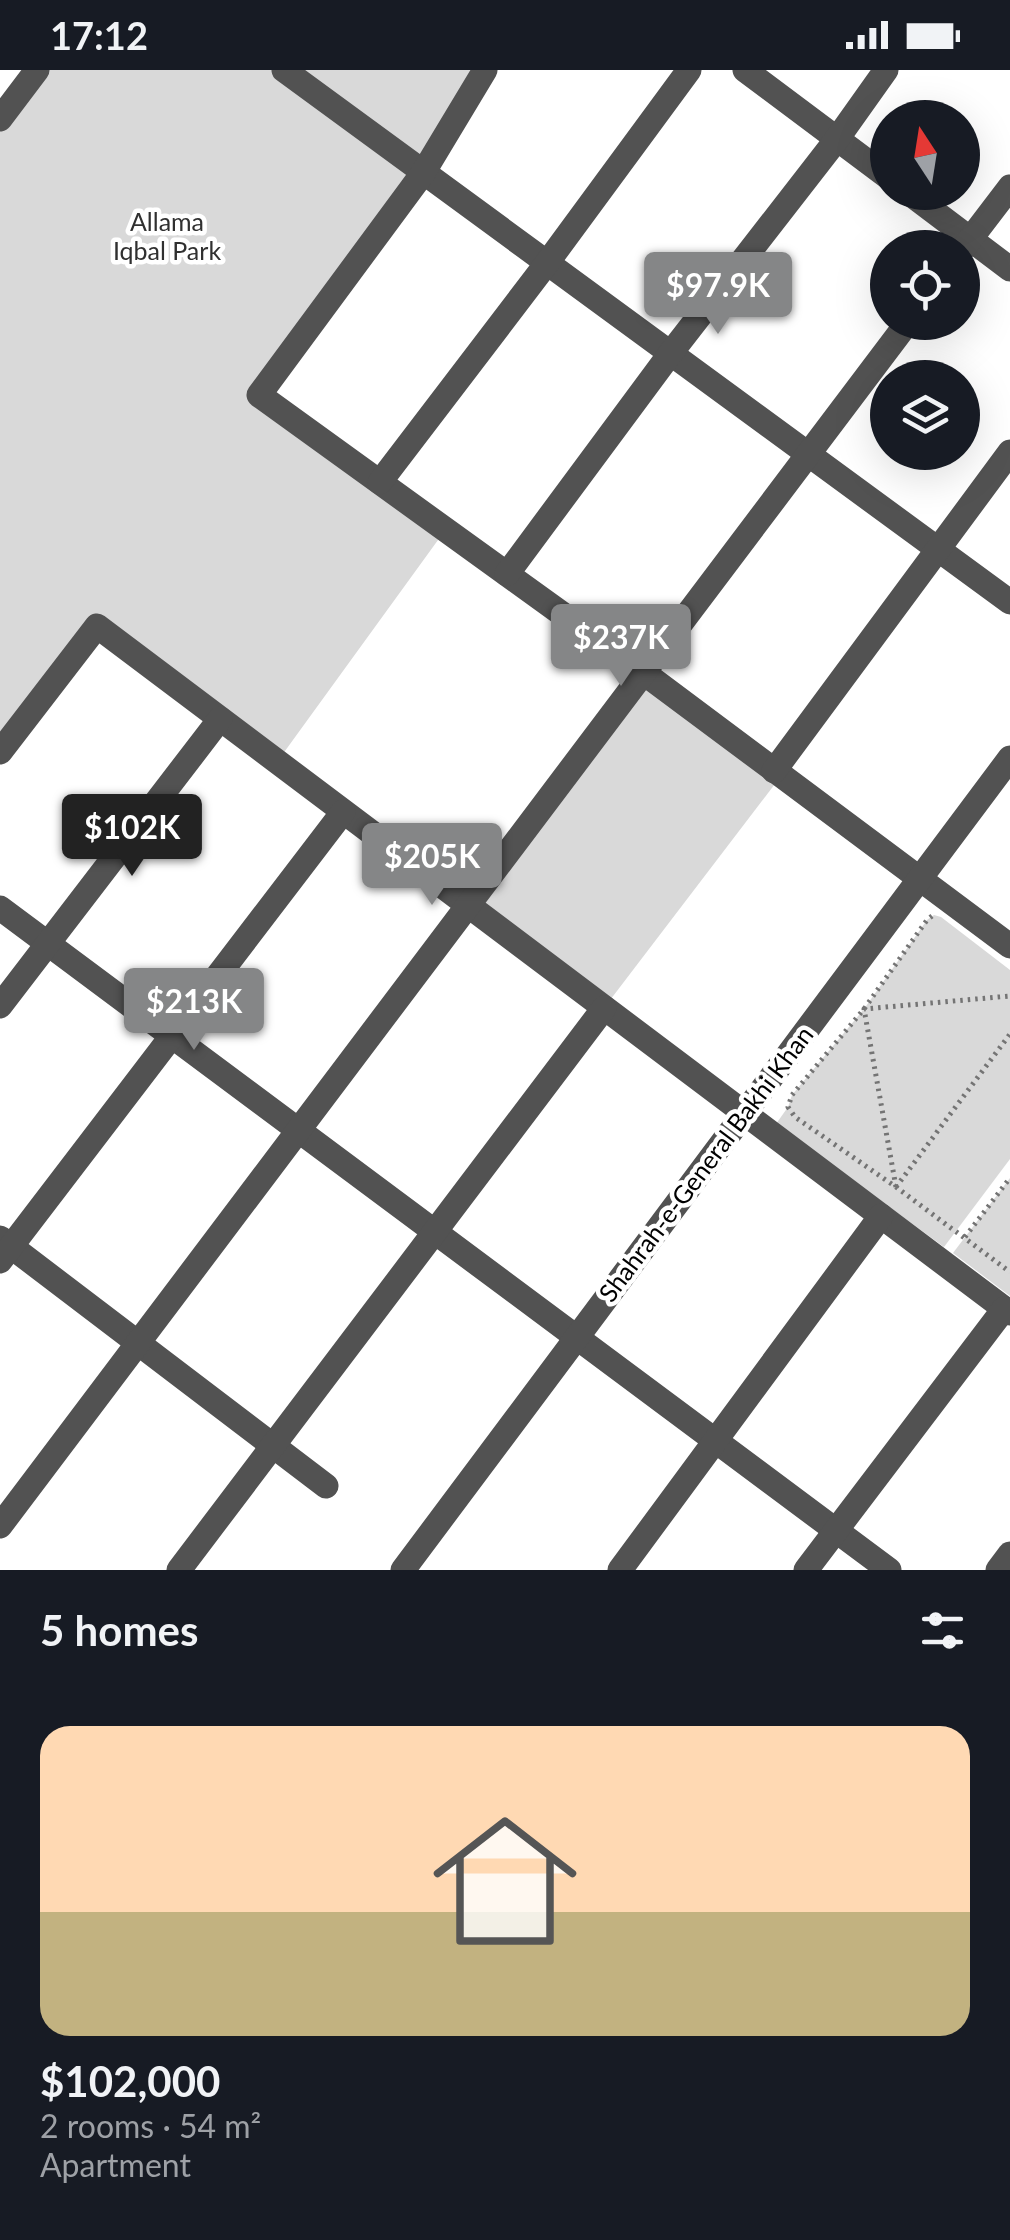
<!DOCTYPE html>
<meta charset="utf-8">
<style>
:root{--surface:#171b24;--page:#242831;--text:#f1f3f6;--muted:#9ea1a6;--line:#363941;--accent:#858687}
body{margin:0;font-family:Lato,sans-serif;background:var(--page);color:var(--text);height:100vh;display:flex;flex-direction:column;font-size:38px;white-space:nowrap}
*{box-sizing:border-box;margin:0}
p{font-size:32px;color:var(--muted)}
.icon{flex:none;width:55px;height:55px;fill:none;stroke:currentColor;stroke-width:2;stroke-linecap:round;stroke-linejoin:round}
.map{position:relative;height:1500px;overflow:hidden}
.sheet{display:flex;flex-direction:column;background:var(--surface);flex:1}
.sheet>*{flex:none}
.needle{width:65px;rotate:348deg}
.tools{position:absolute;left:870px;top:30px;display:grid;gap:20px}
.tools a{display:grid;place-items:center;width:110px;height:110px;border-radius:50%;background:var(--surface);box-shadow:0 10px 40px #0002;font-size:50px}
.price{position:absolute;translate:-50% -85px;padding:0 22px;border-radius:10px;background:var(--accent);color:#fff;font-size:32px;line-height:65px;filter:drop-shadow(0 2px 5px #0008)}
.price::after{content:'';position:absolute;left:50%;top:60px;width:30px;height:22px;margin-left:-15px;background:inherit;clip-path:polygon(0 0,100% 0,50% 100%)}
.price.on{background:#222;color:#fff}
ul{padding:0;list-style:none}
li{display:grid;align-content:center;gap:20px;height:530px;padding:0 40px}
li+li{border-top:2px solid var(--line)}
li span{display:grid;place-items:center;height:310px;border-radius:30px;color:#555}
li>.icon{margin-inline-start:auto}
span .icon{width:180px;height:180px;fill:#fffc;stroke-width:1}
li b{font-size:42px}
h2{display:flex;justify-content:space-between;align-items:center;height:120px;padding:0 40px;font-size:42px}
.status{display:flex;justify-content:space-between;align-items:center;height:70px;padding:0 50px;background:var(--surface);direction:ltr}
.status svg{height:28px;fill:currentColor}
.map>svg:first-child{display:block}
.green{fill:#d9d9d9}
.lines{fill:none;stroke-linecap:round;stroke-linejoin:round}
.path{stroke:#747474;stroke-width:5;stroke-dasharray:2.5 5;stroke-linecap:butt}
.minor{stroke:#525252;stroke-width:25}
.labels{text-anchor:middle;stroke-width:9;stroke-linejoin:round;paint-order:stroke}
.park-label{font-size:25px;fill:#303030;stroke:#fff}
.street-label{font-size:25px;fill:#000;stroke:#fff}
</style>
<div class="status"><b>17:12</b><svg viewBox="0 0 49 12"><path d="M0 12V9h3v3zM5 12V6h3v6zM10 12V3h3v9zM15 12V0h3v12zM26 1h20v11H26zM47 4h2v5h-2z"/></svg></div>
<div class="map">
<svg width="1010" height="1500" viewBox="0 0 1010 1500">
<rect width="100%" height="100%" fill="#fff"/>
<g class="green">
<path d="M37,0H485L259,324L446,459L277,692L97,557L0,682V49Z"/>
<path d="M644,603L781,706L604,938L468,836Z"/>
<path d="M934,845L941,847L1010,900V1089L944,1177L776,1054L788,1037L792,1025L864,939L927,850Z"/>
<path d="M1010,1108V1226L953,1183Z"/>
</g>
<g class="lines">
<g class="path">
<path d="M932,846L927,850L864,939L792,1025L788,1037L795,1047L896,1117L1010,1202"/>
<path d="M896,1117L864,939L1010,926"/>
<path d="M896,1117L1010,964"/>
<path d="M965,1167L1010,1108"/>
</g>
<g class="minor">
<path d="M284,0L1010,532"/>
<path d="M485,0L423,103L259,325L644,603L1010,876"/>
<path d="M745,0L888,107"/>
<path d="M0,49L37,0"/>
<path d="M908,122L1010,199"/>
<path d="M962,180L1010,117"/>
<path d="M380,412L547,193L689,0"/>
<path d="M507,504L670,284L837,69L886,0"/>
<path d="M0,682L97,556L1010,1243"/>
<path d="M774,701L1010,382"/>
<path d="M0,838L889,1500"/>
<path d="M0,936L220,649"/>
<path d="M0,1168L326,1416"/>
<path d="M0,1191L343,742"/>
<path d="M0,1456L908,252"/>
<path d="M179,1500L604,938"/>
<path d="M403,1500L1010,688"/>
<path d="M620,1500L881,1146"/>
<path d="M806,1500L1004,1239"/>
<path d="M998,1500L1010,1484"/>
</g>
</g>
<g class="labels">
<g class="park-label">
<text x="167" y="161">Allama<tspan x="167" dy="29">Iqbal Park</tspan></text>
</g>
<g class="street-label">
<text transform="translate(706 1094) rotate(-53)" y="9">Shahrah-e-General Bakhi Khan</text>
</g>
</g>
</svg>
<div class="tools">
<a><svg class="needle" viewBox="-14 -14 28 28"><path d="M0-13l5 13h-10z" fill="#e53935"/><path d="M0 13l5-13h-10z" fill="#9ea1a6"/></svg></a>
<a><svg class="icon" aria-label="locate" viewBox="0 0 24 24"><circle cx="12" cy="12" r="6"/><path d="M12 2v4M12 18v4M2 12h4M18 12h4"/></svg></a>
<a><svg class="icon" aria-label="layers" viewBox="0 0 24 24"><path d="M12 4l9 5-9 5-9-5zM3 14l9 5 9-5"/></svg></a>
</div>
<b class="price" style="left:718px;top:267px">$97.9K</b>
<b class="price" style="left:621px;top:619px">$237K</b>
<b class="price on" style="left:132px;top:809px">$102K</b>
<b class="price" style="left:432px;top:838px">$205K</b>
<b class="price" style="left:194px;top:983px">$213K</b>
</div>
<section class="sheet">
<h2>5 homes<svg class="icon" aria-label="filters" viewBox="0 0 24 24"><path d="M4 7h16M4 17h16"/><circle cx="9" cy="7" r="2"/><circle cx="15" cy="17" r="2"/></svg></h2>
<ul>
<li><span style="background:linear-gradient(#ffd9b3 60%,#c2b280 0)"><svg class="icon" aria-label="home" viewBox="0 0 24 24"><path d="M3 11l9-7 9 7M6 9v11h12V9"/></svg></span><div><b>$102,000</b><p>2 rooms · 54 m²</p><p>Apartment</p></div></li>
</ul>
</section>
